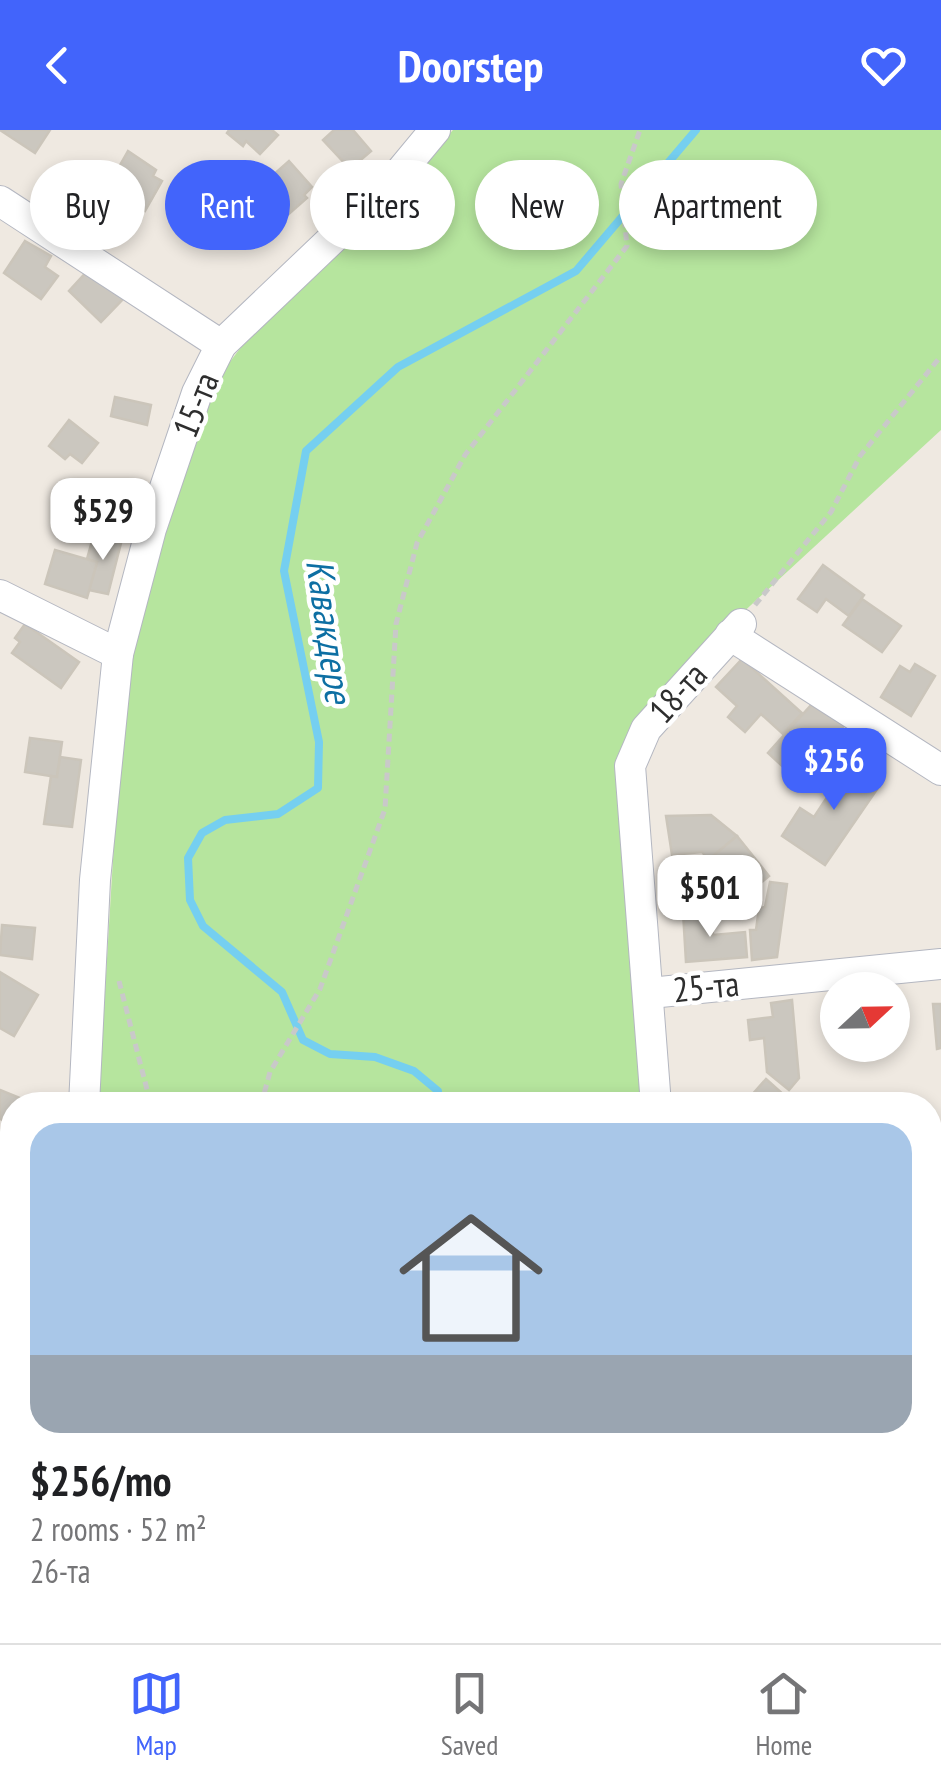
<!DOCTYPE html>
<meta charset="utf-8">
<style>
:root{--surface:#fff;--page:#f2f2f2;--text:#202124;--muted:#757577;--line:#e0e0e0;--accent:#4264fb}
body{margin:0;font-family:"PT Sans Narrow",sans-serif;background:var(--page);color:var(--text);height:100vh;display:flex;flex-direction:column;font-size:38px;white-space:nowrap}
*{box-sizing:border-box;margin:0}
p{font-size:32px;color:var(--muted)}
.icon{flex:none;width:55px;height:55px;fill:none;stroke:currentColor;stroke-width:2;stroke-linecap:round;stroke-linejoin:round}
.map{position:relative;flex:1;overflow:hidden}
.side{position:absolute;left:0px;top:962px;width:942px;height:552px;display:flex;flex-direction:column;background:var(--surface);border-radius:40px 40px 0 0;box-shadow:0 5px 15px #0003}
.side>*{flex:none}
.banner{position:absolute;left:30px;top:30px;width:882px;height:90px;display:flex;gap:20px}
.needle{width:65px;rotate:68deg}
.fabs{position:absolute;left:820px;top:842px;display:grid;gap:20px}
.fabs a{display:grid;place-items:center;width:90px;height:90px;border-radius:50%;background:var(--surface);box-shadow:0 5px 15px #0003;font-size:50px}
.price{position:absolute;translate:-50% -85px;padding:0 22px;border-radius:20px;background:#fff;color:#222;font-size:32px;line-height:65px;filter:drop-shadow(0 2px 5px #0008)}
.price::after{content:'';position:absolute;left:50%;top:60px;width:30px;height:22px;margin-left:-15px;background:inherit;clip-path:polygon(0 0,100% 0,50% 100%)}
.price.current{background:var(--accent);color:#fff}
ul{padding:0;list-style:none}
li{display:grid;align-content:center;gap:20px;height:530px;padding:0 30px}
li span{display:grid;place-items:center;height:310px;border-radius:30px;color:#555}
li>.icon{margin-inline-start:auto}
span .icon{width:180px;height:180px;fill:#fffc;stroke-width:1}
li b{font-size:42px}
.pill{padding:0 35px;border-radius:45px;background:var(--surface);box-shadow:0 5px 15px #0003;font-size:35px;line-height:90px}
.pill.current{background:var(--accent);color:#fff}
header{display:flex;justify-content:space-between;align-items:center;height:130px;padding:0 30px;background:var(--accent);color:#fff;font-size:45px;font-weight:800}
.tab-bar{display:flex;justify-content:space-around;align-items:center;height:140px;border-top:2px solid var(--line);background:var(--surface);font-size:28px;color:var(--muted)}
.tab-bar a{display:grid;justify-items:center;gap:5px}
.tab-bar .current{color:var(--accent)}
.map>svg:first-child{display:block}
.green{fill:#b6e59e}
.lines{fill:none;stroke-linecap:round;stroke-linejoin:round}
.stream{stroke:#75cff0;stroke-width:8}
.building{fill:#cbc7bf;stroke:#cbc5ba;stroke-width:2.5}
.service-casing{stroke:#b4b7c1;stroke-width:18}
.minor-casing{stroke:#b4b7c1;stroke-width:32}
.path{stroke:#c9c9c9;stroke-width:5;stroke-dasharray:8 5;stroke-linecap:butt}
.service{stroke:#fff;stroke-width:15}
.minor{stroke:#fff;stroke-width:30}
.labels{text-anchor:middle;stroke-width:9;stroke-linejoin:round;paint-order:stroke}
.street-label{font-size:35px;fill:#2e2e2e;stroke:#fff}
.water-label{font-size:38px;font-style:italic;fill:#0d6fa3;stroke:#fff}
</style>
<header><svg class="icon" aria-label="back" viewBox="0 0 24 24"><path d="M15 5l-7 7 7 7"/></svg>Doorstep<svg class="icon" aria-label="heart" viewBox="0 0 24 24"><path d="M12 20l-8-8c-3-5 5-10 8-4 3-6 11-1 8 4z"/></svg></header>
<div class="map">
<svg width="941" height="1513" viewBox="0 0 941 1513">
<rect width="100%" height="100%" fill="#efe9e1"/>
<g class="green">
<path d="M453,0H941V300L737,488L644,592L647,975H92L103,895L125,531L207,270C243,200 299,155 355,101C389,69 421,35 453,0Z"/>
<path d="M0,1183L12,1184V1259L0,1258Z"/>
<path d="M12,1434V1502L328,1503L323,1513H0V1479L11,1452Z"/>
</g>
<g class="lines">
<g class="stream">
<path d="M437,975L438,961L414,941L375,927L330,924L303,910L282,862L203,796L190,770L188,728L202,703L225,690L278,684L318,658L319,612L284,441L306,321L398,237L576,141L696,0"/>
<path d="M0,1205L12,1208"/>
<path d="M40,1513L42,1502"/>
</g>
</g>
<g class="building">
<path d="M0,0H50L35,23Z"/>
<path d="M229,0H272L278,5L260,24L246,11L243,16L227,3Z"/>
<path d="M334,0H353L371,21L350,39L323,10Z"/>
<path d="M128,21L156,40L153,46L162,51L145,81L107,58Z"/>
<path d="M289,31L312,57L304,65L307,68L275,96L245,70Z"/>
<path d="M25,111L51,126L45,137L58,146L41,169L4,143Z"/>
<path d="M91,137L125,167L101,192L69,161Z"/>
<path d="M115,267L151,275L147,295L111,286Z"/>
<path d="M69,290L98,313L82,333L70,324L65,329L49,316Z"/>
<path d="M94,404L121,413L108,464L89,460L97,432L87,429Z"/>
<path d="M55,420L97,432L87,468L45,454Z"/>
<path d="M823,435L864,465L849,486L826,469L817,482L798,469Z"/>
<path d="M862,469L901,496L882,522L843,495Z"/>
<path d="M25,494L79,532L61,558L12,523L20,512L15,508Z"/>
<path d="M742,529L802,583L783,604L761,584L745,602L728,587L737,576L716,557Z"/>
<path d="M915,534L935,546L911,586L881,567L900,536L910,542Z"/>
<path d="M811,575L844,595L828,625L803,655L768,623Z"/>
<path d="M30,608L62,612L57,647L25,642Z"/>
<path d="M60,627L81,630L72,697L44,694L51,646L57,647Z"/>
<path d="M853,628L884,649L825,735L782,706L800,678L814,687Z"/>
<path d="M711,685L737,706L709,730L702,722L672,725L666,686Z"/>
<path d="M737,706L769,746L746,765L720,739L723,736L714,725Z"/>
<path d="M770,752L787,754L777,827L752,830L750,800H756L759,778L765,777Z"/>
<path d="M711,780L713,805L745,802L747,827L686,832L683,782Z"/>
<path d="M2,795L35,798L32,829L0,825Z"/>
<path d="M0,842L38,865L14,906L0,898Z"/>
<path d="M792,870L799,948L789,960L767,942L764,908L750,910L748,890L773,887L771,873Z"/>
<path d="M933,874H941V918L937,919Z"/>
<path d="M766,949L784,965L775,975H743Z"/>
<path d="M0,960L22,969L19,975H12L11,994L0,989Z"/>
<path d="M0,1046L12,1048L7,1090L0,1089Z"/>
<path d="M215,1502H237L233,1513H211Z"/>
</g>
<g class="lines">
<g class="service-casing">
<path id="service" d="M203,1513L208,1502"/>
</g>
<g class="minor-casing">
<g id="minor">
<path d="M0,71L221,215"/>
<path d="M0,465L118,524"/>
<path d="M730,505L941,640"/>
<path d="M650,863L941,834"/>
<path d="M84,975L95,750L118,524L151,399L197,263L221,215L391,53L435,0"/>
<path d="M656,975L630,636L646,599L741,494"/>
<path d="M0,1029L12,1031"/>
<path d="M930,1258L941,1260"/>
<path d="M0,1420C12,1378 0,1323 12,1288"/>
<path d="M331,1513L337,1502"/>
</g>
</g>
<g class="path">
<path d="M755,475L831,382L860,326L941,226"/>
<path d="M119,851L151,975"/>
<path d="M261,975L270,942L320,859L385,679L396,494L417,413L465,325L627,116L621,54L640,0"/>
<path d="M126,1513L128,1502"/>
<path d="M163,1513L166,1502"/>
</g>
<use href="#service" class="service"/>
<use href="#minor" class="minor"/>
</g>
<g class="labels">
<g class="street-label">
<text transform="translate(196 275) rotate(-68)" y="12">15-та</text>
<text transform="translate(678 563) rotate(-48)" y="12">18-та</text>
<text transform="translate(706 857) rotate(-6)" y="12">25-та</text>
</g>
<g class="water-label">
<text transform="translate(329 501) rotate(82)" y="13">Кавакдере</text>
</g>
</g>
</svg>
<div class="fabs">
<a><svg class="needle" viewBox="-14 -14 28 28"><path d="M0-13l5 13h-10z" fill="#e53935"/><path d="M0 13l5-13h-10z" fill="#757577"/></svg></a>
</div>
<b class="price" style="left:103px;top:433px">$529</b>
<b class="price current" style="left:834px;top:683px">$256</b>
<b class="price" style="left:710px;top:810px">$501</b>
<div class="banner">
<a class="pill">Buy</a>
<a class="pill current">Rent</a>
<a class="pill">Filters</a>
<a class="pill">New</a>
<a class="pill">Apartment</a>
</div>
<section class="side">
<ul>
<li><span style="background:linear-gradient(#a9c7e8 75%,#9aa5b1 0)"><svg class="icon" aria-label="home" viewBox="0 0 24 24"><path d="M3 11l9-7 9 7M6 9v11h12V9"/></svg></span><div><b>$256/mo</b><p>2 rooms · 52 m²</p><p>26-та</p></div></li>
</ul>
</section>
</div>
<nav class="tab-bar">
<a class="current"><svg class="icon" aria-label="map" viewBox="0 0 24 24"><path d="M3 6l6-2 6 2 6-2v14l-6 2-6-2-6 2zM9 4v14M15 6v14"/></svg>Map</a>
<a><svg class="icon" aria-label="saved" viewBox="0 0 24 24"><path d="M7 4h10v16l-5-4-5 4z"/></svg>Saved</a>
<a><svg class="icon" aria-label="home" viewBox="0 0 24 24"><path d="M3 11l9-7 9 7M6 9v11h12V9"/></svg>Home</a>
</nav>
